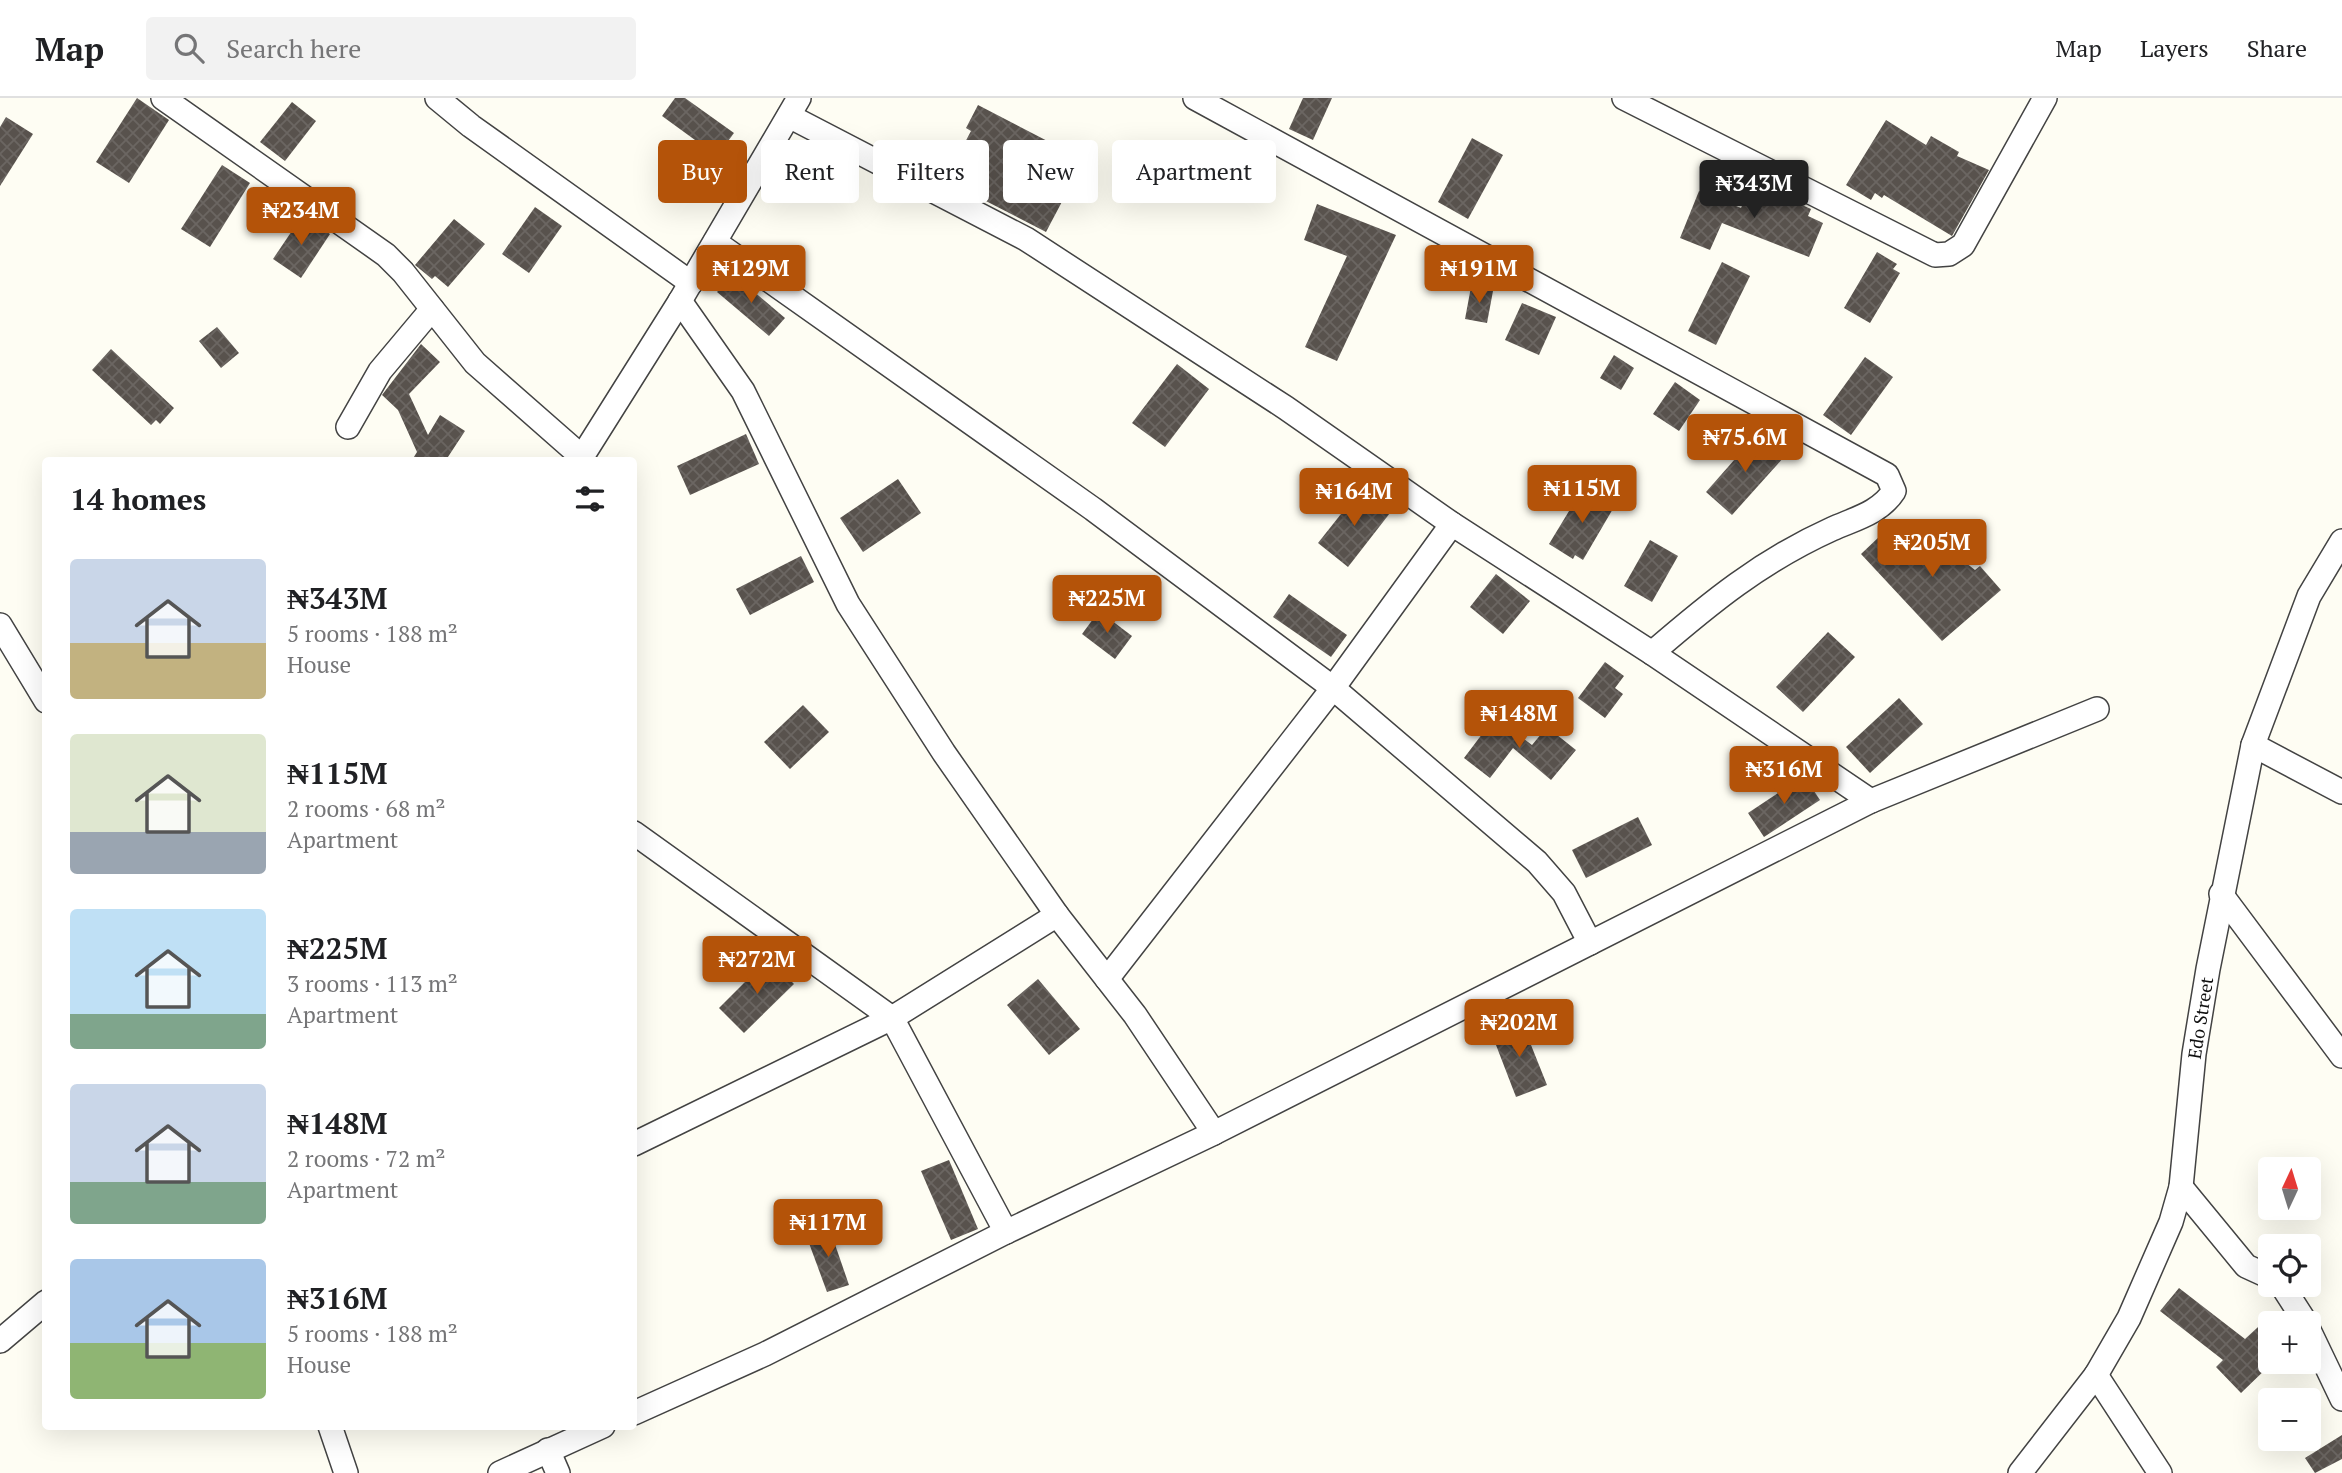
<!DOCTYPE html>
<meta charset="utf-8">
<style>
:root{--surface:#fff;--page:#f2f2f2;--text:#202124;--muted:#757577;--line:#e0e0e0;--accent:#b45309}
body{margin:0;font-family:"PT Serif",serif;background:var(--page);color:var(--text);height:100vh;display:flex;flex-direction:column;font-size:26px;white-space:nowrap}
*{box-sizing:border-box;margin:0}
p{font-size:23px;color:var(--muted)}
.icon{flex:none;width:38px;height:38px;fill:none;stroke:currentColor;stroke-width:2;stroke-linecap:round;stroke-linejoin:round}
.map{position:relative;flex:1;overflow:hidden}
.panel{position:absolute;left:42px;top:359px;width:595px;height:973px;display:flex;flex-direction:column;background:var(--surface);border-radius:7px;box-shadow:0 7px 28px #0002}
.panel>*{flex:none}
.top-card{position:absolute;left:658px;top:42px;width:665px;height:63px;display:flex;gap:14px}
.needle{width:46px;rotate:4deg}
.controls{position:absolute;left:2258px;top:1059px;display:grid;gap:14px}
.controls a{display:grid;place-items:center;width:63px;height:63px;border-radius:7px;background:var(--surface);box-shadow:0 7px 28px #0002;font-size:35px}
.price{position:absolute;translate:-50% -60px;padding:0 16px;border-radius:7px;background:var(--accent);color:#fff;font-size:23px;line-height:46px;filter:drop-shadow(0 2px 4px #0008)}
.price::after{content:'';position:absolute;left:50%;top:42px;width:21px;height:16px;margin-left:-10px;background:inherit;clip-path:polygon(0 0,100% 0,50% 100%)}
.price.current{background:#222;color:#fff}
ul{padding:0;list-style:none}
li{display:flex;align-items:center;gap:21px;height:175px;padding:0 28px}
li span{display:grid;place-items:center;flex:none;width:196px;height:140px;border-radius:7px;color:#555}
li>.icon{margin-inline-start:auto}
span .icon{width:84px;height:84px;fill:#fffc;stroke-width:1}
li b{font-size:30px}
h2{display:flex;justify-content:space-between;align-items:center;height:84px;padding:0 28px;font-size:30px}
.chip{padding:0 24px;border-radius:7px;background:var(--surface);box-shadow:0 7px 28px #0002;font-size:24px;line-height:63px}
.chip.current{background:var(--accent);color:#fff}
header{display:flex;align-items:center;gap:42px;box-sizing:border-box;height:98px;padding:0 35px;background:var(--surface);border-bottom:2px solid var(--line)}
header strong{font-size:33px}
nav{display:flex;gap:38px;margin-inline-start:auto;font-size:24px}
.search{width:490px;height:63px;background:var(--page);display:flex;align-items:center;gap:18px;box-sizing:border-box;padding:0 24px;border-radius:7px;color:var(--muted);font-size:26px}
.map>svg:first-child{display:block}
.building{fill:url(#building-cross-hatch)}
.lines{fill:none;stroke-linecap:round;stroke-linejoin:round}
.minor-casing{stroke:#434343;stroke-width:26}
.minor{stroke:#fff;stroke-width:23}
.labels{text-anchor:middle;stroke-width:7;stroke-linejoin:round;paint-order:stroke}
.street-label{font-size:18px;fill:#101010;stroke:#fff}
</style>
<header>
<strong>Map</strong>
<div class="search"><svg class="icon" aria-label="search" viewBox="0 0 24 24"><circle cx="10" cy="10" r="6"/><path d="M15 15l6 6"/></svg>Search here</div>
<nav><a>Map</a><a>Layers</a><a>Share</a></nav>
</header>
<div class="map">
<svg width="2342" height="1375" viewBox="0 0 2342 1375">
<defs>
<pattern id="building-cross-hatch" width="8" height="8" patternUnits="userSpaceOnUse" patternTransform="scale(1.75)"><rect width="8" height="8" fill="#58524d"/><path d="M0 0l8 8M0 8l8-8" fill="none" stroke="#6b6662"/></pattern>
</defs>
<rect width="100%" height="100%" fill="#fefdf3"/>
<g class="building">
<path d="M137,0L169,22L129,85L96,64Z"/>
<path d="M675,0H685L734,35L717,58L662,18Z"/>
<path d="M1303,0H1332L1313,42L1289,31Z"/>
<path d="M292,4L316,23L285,63L260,44Z"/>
<path d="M978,7L1084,62L1046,134L945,82L971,33L966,30Z"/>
<path d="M6,19L33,36L0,88V29Z"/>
<path d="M1886,22L1926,47L1931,38L1959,54L1957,58L1989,72L1952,138L1884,97L1882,100L1875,95L1871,102L1846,87Z"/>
<path d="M1472,40L1503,57L1468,121L1438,104Z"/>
<path d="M222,67L250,85L210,149L181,131Z"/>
<path d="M1752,85L1811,111L1808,118L1823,125L1809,159L1722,125L1710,152L1680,140L1699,93L1741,110Z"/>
<path d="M1317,106L1396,137L1337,263L1305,249L1347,158L1304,142Z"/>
<path d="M535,109L562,128L529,175L502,156Z"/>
<path d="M302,118L330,136L301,180L273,161Z"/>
<path d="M454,121L485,146L448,189L435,178L432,181L415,167Z"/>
<path d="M1877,154L1897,166L1893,171L1900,175L1870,225L1844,210Z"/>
<path d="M1722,164L1750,178L1716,247L1688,233Z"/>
<path d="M733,176L785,220L769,238L717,194Z"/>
<path d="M1471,189L1493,193L1487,225L1465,221Z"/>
<path d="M1522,205L1556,219L1539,257L1505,242Z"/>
<path d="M217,229L239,255L221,270L199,243Z"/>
<path d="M421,246L440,264L409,296L428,337L440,317L465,333L446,362H412L417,354L398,312L382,297Z"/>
<path d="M111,251L174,310L160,326L156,322L151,327L92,272Z"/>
<path d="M1614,257L1634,270L1621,292L1600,280Z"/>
<path d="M1865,259L1893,279L1851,337L1823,317Z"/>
<path d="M1177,266L1209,291L1165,349L1132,325Z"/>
<path d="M1675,284L1700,302L1679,333L1653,316Z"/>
<path d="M746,336L759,366L690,397L677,368Z"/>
<path d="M1757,336L1784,359L1732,417L1706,394Z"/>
<path d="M898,381L921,415L863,454L840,420Z"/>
<path d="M1583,390L1614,409L1583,462L1575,457L1573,461L1549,446Z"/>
<path d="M1360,392L1390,415L1348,469L1318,445Z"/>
<path d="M1913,423L1975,472L1980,468L2001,492L1942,543L1861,456L1880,438L1892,450Z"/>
<path d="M1650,442L1678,458L1652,504L1624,488Z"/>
<path d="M801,458L814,484L750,517L736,491Z"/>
<path d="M1496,476L1530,503L1503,536L1470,509Z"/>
<path d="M1289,496L1347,537L1331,559L1273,519Z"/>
<path d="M1099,513L1132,538L1115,561L1082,536Z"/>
<path d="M1828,534L1855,559L1803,614L1776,589Z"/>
<path d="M1605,564L1624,578L1615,590L1623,596L1605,620L1578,600Z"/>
<path d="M1899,600L1923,626L1870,675L1846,649Z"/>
<path d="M803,607L829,634L790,671L764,644Z"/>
<path d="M1495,619L1532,647L1547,629L1576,652L1551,682L1513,650L1490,680L1464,660Z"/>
<path d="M1804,678L1820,702L1764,739L1748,715Z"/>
<path d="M1638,719L1652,747L1586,780L1572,752Z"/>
<path d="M769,860L794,886L744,935L719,910Z"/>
<path d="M1038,881L1080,931L1049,957L1007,907Z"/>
<path d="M1521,922L1547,987L1516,999L1491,934Z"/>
<path d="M949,1062L978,1131L951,1142L921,1073Z"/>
<path d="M829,1129L849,1187L827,1194L806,1137Z"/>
<path d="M2179,1190L2245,1241L2270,1218V1267L2241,1295L2216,1269L2223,1262L2160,1213Z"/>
<path d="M2342,1337V1361L2315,1375L2305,1360Z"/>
</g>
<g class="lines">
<g class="minor-casing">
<g id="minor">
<path d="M163,0L386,157L403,174L475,265L582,359"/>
<path d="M437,0L471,28L691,185"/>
<path d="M1195,0L1887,377L1894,393C1880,415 1854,421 1832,431C1761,463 1710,505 1652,555"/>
<path d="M1624,0L1935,157L1949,156L1963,147L2045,0"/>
<path d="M789,18L1026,141L1286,310L1452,426L1652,555L1871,703"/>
<path d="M715,144L1093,411L1333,590L1537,764L1564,795L1590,845"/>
<path d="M680,203L743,293L848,506L944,655L1057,817L1135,917L1214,1035"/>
<path d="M348,329L380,273L432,211"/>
<path d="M580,362L680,203L799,0"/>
<path d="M0,527L46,603"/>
<path d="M2253,647L2342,694"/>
<path d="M634,735L892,920L1006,1134"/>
<path d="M2221,796L2342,958"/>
<path d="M1107,881L1333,590L1452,426"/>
<path d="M634,1046L892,920L1057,817"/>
<path d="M2181,1089L2246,1168L2270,1179"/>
<path d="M2281,1186L2306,1225"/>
<path d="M2308,1230L2342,1301"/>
<path d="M0,1243L46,1204"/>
<path d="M2096,1277L2160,1375"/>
<path d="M634,1315L765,1256L1006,1134L1214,1035L1871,703L2097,611"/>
<path d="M330,1328L346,1375"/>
<path d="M548,1352L558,1375"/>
<path d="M500,1375L603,1328"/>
<path d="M2020,1375L2096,1277L2129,1220L2171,1124L2181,1089L2194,956L2208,871L2253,647L2309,498L2342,443"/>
</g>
</g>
<use href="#minor" class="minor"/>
</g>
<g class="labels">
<g class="street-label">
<text transform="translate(2201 920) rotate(-81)" y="6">Edo Street</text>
</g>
</g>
</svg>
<div class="controls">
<a><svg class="needle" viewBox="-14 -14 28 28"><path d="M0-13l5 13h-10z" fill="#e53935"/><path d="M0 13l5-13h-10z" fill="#757577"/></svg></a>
<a><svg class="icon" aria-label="locate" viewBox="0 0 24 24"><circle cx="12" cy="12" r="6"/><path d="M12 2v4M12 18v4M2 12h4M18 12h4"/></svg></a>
<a>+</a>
<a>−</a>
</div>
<b class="price current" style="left:1754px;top:122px">₦343M</b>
<b class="price" style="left:301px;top:149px">₦234M</b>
<b class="price" style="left:751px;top:207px">₦129M</b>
<b class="price" style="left:1479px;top:207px">₦191M</b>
<b class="price" style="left:1745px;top:376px">₦75.6M</b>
<b class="price" style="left:1582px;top:427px">₦115M</b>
<b class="price" style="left:1354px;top:430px">₦164M</b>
<b class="price" style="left:1932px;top:481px">₦205M</b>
<b class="price" style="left:1107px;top:537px">₦225M</b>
<b class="price" style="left:1519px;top:652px">₦148M</b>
<b class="price" style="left:1784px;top:708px">₦316M</b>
<b class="price" style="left:757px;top:898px">₦272M</b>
<b class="price" style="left:1519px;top:961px">₦202M</b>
<b class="price" style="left:828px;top:1161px">₦117M</b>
<div class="top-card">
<a class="chip current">Buy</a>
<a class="chip">Rent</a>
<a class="chip">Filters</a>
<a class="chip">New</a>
<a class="chip">Apartment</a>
</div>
<section class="panel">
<h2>14 homes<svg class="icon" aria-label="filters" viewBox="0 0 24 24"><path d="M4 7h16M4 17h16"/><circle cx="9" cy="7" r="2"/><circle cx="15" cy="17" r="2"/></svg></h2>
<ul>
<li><span style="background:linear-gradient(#c9d6e8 60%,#c2b280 0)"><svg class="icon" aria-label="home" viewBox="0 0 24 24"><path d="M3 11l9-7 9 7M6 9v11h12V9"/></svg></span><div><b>₦343M</b><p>5 rooms · 188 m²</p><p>House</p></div></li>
<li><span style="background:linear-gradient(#dfe7d0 70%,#9aa5b1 0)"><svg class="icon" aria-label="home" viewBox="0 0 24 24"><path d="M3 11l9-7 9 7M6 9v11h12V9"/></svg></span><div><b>₦115M</b><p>2 rooms · 68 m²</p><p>Apartment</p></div></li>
<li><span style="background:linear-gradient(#bfe0f5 75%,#7fa58c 0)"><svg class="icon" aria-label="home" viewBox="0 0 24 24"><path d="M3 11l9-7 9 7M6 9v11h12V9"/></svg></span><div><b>₦225M</b><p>3 rooms · 113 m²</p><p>Apartment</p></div></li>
<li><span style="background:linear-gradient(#c9d6e8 70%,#7fa58c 0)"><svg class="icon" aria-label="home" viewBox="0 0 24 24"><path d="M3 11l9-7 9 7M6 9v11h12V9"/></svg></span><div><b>₦148M</b><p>2 rooms · 72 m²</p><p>Apartment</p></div></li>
<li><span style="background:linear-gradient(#a9c7e8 60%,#8fb573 0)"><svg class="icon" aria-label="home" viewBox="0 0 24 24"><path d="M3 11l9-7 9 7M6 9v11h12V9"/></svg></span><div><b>₦316M</b><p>5 rooms · 188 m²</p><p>House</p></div></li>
</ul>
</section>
</div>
